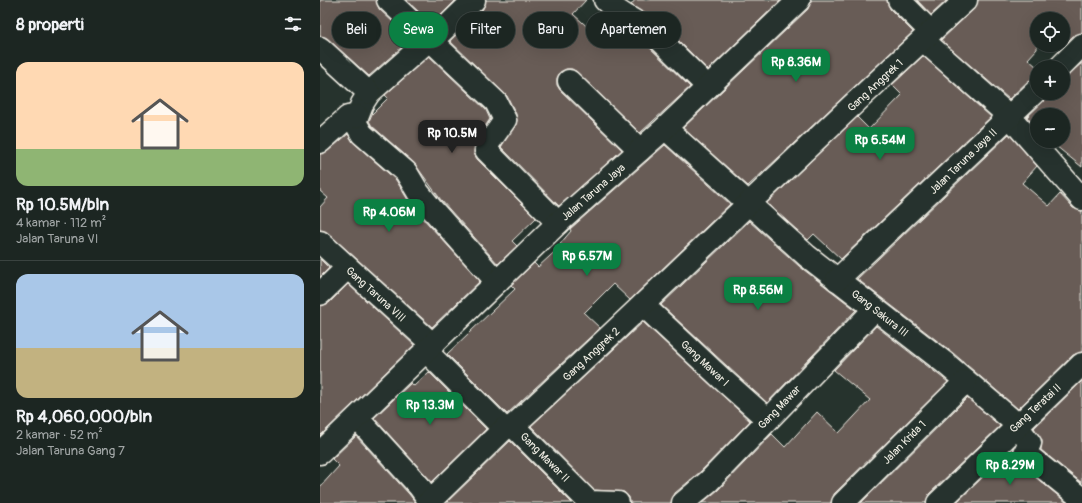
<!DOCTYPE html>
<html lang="id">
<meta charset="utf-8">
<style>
:root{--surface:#1c2622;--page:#252e2a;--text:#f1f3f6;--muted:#a0a5a5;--line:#3a4340;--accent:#0b8043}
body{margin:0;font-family:Pangolin,sans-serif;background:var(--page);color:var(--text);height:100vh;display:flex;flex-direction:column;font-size:15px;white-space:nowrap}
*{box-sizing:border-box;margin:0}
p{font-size:13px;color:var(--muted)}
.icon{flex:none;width:22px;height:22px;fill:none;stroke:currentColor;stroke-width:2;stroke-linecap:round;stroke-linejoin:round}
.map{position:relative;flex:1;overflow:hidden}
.details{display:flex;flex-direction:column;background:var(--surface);width:320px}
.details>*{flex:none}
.hud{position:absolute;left:12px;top:12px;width:380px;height:36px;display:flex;gap:8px}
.buttons{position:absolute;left:710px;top:12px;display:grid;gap:8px}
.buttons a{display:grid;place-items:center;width:40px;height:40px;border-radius:50%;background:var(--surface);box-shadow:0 4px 16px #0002,0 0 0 1px var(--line);font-size:20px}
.price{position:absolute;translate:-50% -34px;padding:0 9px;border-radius:8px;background:var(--accent);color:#fff;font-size:13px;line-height:26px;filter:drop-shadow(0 1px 2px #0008)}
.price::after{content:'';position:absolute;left:50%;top:24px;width:12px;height:9px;margin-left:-6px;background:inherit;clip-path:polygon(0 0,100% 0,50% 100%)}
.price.selected{background:#222;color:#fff}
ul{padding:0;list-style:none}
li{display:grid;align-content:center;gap:8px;height:212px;padding:0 16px}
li+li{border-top:1px solid var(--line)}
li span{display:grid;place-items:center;height:124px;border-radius:12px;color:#555}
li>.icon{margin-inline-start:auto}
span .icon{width:72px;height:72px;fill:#fffc;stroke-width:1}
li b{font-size:17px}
h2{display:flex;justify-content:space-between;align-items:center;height:48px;padding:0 16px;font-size:17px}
.tag{padding:0 14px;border-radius:18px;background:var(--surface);box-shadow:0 4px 16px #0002,0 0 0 1px var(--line);font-size:14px;line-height:36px}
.tag.selected{background:var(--accent);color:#fff}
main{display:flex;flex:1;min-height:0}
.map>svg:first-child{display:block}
.building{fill:#685c57;stroke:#f4f1e8}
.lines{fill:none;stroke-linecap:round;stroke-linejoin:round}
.minor-casing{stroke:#f4f1e8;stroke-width:25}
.minor{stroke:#26332d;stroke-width:22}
.labels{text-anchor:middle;stroke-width:3.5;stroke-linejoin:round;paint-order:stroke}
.street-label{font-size:11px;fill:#f4f1e8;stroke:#26332d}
</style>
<main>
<section class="details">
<h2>8 properti<svg class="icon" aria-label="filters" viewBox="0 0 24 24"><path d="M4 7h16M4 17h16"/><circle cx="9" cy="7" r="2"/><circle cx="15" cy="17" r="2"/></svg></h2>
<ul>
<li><span style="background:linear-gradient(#ffd9b3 70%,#8fb573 0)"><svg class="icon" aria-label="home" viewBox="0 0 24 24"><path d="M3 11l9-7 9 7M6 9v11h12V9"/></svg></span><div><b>Rp 10.5M/bln</b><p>4 kamar · 112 m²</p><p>Jalan Taruna VI</p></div></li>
<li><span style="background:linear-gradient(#a9c7e8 60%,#c2b280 0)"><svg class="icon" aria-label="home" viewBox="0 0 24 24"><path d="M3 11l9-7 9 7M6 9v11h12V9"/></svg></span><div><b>Rp 4,060,000/bln</b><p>2 kamar · 52 m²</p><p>Jalan Taruna Gang 7</p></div></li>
</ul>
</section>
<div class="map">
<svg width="762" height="503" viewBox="0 0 762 503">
<rect width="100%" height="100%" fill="#26332d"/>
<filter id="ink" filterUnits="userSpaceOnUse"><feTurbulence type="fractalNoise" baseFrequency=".025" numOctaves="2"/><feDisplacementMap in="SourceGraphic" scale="8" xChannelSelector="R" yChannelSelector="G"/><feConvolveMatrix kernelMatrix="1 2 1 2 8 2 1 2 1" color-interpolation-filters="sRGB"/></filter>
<g filter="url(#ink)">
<g class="building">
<path d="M0,0H56L59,9L91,39L49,76L8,39L0,36Z"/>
<path d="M86,0H136L112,24Z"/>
<path d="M166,0H266L253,14L281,39L295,24L326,44L370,87L320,133L257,72L252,69H246L240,72L237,78V85L240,90L302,150L239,206L181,147L197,121L196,114L187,96L130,41L163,9Z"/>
<path d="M315,0H461L388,70L342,24L311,5Z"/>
<path d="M491,0H567L570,9L593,32L428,186L363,128L488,9Z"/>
<path d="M597,0H627L611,15Z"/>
<path d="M658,0H762V33L753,36L742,47L740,45H743V19H717V49L708,59L717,67V78L708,81L689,99L621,40L654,9Z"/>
<path d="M109,56L166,110L170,119L156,140L154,153L157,159L216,218L192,241L197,246L178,264L121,200L94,163L52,126L49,121L52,114L68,98L65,95Z"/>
<path d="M603,56L671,117L521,259L494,234L488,240L447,203L537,117L549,129L582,95L572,85Z"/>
<path d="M762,63V167L736,146L734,148L728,141H743V115H717V129L707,117L726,99L729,93H743V79Z"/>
<path d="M28,134L34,143L76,180L88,200L101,216L160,281L112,327L8,233L0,230V207L8,198L0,191V154L8,151Z"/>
<path d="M689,134L717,166L702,183L729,206L740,194L753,208L762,211V352L753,355L698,409L633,353L537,279Z"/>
<path d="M345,145L410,204L310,300L293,284L264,313L280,328L187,414L127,354L195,289L191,285L214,263L218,267L242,245L240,244L251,231L250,229Z"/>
<path d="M429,221L479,266L536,310L447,403L341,305Z"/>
<path d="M0,259L9,268L0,277Z"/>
<path d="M28,284L94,345L0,436V306L9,303Z"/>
<path d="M323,322L430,421L380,472L355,493L351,503H310L309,497L304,492L274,490L211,426Z"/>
<path d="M556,326L628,382L514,494L511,503H382L398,490L452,434L465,447L497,412L519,433L550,400L514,370Z"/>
<path d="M109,372L166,429L112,482L54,418L91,383L94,386Z"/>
<path d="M762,381V483L721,450L722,441L714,428Z"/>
<path d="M647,398L680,426L609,494L606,503H541Z"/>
<path d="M36,436L89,494L96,503H0V487L19,466L12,459Z"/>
<path d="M190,441L252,503H126Z"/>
<path d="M694,447L693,453L697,462L747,503H636Z"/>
</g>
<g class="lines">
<g class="minor-casing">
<g id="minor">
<path d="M68,0L176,102L185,120L168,144L166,150L238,223"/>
<path d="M154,0L116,37L110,39L49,93L42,104L35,122L42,134L86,172L98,192L111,208L177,282"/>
<path d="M285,0C299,15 318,21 334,34L388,87"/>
<path d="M579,0L611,32"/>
<path d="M603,40L690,117L762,199"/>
<path d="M0,48L49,93"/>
<path d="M740,67L762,45"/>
<path d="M249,81L320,150"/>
<path d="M345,128L487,256L625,363L692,420L710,443L705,453L762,499"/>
<path d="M0,142L28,117L37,116"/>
<path d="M0,242L113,345"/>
<path d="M517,280L717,90"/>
<path d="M0,294L27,268"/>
<path d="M323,305L401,378L447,419"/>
<path d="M106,351L184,429"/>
<path d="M37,418L99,486L111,503"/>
<path d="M193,426L269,502L298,503"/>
<path d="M0,453L238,223L345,128L479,0"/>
<path d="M108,503L184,429L193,426C346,286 492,139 646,0"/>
<path d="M363,503L389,481L555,309"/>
<path d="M523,503L646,381"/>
<path d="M618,503L762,364"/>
</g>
</g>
<use href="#minor" class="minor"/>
</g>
</g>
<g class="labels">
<g class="street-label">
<text transform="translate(555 85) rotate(-43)" y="4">Gang Anggrek 1</text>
<text transform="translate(643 161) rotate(-44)" y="4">Jalan Taruna Jaya II</text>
<text transform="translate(273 192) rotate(-41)" y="4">Jalan Taruna Jaya</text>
<text transform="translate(56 294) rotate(42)" y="4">Gang Taruna VIII</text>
<text transform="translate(560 313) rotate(38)" y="4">Gang Sakura III</text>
<text transform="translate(271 354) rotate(-43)" y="4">Gang Anggrek 2</text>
<text transform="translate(385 363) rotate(43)" y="4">Gang Mawar I</text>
<text transform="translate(459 407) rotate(-46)" y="4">Gang Mawar</text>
<text transform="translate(715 408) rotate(-43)" y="4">Gang Teratai II</text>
<text transform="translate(584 442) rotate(-45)" y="4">Jalan Krida 1</text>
<text transform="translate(225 457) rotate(45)" y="4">Gang Mawar II</text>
</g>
</g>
</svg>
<div class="buttons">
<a><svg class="icon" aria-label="locate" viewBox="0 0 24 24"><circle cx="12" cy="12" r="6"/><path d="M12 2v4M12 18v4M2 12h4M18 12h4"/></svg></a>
<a>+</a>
<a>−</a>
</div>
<b class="price" style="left:476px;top:83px">Rp 8.36M</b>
<b class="price selected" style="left:132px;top:154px">Rp 10.5M</b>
<b class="price" style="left:560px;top:161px">Rp 6.54M</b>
<b class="price" style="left:69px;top:233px">Rp 4.06M</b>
<b class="price" style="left:267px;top:277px">Rp 6.57M</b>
<b class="price" style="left:438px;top:311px">Rp 8.56M</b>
<b class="price" style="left:110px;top:426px">Rp 13.3M</b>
<b class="price" style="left:690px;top:486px">Rp 8.29M</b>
<div class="hud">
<a class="tag">Beli</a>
<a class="tag selected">Sewa</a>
<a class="tag">Filter</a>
<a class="tag">Baru</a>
<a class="tag">Apartemen</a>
</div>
</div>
</main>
